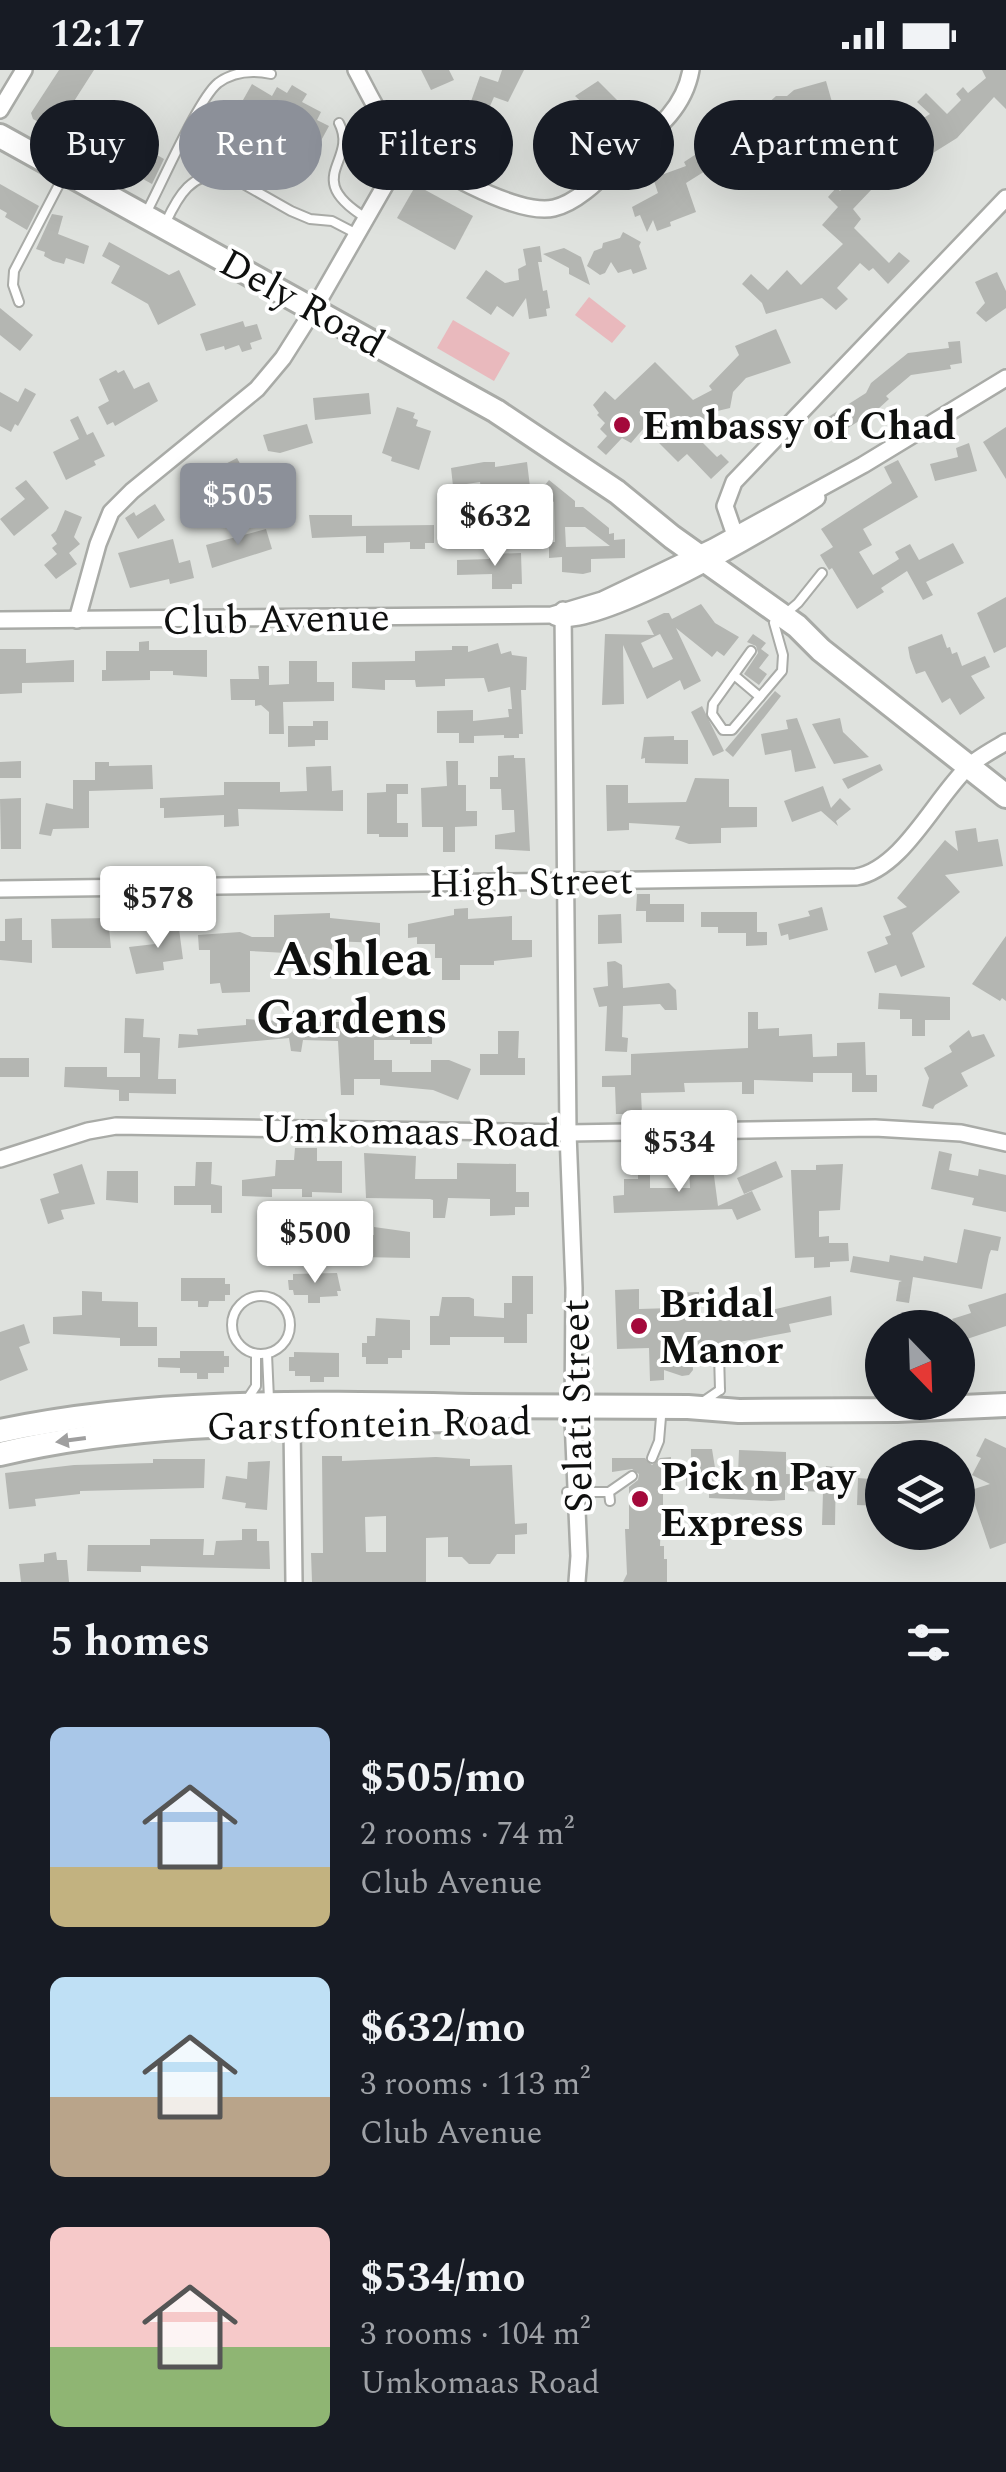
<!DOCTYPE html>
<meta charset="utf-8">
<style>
:root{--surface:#171b24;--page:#242831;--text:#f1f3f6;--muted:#9ea1a6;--accent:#8c9099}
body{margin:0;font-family:Spectral,serif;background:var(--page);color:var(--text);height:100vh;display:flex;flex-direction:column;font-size:38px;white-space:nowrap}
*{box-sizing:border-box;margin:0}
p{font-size:32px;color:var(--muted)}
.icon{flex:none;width:55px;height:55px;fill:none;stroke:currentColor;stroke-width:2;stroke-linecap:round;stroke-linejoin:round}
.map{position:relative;height:1512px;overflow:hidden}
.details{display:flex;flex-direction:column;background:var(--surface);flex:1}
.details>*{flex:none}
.banner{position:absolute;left:30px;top:30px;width:948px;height:90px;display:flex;gap:20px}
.needle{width:65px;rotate:157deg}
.tools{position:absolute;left:865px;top:1240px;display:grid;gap:20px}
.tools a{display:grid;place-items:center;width:110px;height:110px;border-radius:50%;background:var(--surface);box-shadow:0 10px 40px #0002;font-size:50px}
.price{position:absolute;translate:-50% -85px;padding:0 22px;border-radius:10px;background:#fff;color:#222;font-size:32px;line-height:65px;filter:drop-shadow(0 2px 5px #0008)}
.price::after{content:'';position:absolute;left:50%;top:60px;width:30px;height:22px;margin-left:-15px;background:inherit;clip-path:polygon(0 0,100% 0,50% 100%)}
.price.on{background:var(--accent);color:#fff}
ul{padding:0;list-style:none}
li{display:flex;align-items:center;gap:30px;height:250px;padding:0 50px}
li span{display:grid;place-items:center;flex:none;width:280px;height:200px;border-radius:15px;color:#555}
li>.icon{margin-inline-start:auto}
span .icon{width:120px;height:120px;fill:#fffc;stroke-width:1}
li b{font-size:42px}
h2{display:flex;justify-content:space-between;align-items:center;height:120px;padding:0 50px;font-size:42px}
.pill{padding:0 35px;border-radius:45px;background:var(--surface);box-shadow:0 10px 40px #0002;font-size:35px;line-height:90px}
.pill.on{background:var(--accent);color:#fff}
.status{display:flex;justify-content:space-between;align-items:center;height:70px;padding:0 50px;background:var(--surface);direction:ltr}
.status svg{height:28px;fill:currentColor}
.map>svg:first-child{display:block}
.green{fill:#e9b9bd}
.building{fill:#b4b6b2;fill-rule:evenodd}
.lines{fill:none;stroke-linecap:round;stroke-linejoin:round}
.lane-casing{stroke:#a9aba7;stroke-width:12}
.street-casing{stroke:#a9aba7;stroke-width:20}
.secondary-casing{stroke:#a9aba7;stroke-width:28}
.lane{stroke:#fff;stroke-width:8}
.street{stroke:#fff;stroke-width:15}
.secondary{stroke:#fff;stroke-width:22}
.oneway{fill:#9f9f9f}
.poi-dot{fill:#a4093b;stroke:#fff;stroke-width:4}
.labels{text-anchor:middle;stroke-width:8;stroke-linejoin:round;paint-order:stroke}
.street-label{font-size:40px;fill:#0f100f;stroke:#fff}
.poi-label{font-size:40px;font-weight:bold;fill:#0f100f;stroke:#fff;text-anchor:start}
.district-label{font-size:50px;font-weight:bold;fill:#0f100f;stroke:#fff}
</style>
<div class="status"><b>12:17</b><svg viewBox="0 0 49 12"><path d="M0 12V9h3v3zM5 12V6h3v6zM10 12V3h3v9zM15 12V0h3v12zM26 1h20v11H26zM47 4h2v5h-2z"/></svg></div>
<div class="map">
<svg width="1006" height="1512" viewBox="0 0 1006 1512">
<rect width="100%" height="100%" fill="#dfe2de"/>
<g class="green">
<path d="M589,227L626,256L612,273L575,245Z"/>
<path d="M453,250L510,283L494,311L437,278Z"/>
</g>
<g class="building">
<path d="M59,0H94L71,36L164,89L152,114L33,49L31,43Z"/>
<path d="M421,0H449L454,10L431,20Z"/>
<path d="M502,0H524L508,32L494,27L487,43L469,37L480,6L498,12Z"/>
<path d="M982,0H1006V39L994,27L957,68L925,88L928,96L917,103L914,98L911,100L896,77L914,66L908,58L930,44L917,32L926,23L947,44L961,30L956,24L963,17L968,23L986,8Z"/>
<path d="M598,11L624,37L608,56L568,91L564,90L558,97L551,93L542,82L589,39L575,26Z"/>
<path d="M826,11L832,32L804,39L802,43H770L764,37L776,26H787L794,20Z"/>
<path d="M252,14L272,26L277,17L287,23L292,15L307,24L302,32L321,42L317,50L329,56L317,78L310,74L295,80V112L257,113L242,104L230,78L256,60L253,49L257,43L243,30Z"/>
<path d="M715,54L734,83L686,113L696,142L670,152L671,156L657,161L653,150L647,162L640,145L635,147L632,137L658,123L653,108L686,96L684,92L707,77L701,67Z"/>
<path d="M866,76L891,99L853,139L861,149L854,158L889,193L899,182L910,191L888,214L873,198L869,201L860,193L837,218L848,229L836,240L822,228L766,244L762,233L742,214L751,204L768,220L787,200L801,215L843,174L822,155L838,137L828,127L836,118L840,121L864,95L856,88Z"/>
<path d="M0,114L39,136L27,160L5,147L7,143L0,139Z"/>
<path d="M416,115L473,146L455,180L397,148Z"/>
<path d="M52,144L63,146L58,164L89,176L84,194L66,188L64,194L53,191L44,186L45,182L36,179Z"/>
<path d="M623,162L641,172L639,176L647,199L633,204L631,199L618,203L611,192L605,203L600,205L587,196L594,181L602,178L603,173L620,168Z"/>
<path d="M109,172L169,205L179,200L196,235L158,255L148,234L111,213L120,196L102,186Z"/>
<path d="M540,176L542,192H538L543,221L547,220L550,238L546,239L547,246L529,249L526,228L513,247L497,236L491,245L466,228L486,200L505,213L519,210L518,199L526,195L523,179Z"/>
<path d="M564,178L581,187L590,215L569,204V198L543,184Z"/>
<path d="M997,202L1006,221V238L986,252L976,243L985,233L975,212Z"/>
<path d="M0,238L33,265L20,281L0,265Z"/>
<path d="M243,251L245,257L257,254L262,269L250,273L252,279L242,282L239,275L225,280L224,276L206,281L200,264Z"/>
<path d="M776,259L791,293L746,308L733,322L730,338L709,343L720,354L695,365L717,387L721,384L729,392L711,409L687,384L678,392L644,358L631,373L622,368L606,385L597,377L607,366L600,359L605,353L597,345L599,343L593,335L605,321L615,330L655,292L693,330L712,320L709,316L739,285L735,276Z"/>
<path d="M960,271L962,293L950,295L951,299L911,305L886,326L889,329L877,340L833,367L822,351L866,323L871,313L908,283L949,278L948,272Z"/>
<path d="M116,300L118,303L124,300L134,319L149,312L158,331L115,356L113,352L107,355L98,337L109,331L99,309Z"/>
<path d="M25,318L36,324L18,356L15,354L11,362L0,356V322L18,332Z"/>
<path d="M369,323L371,344L315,350L313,328Z"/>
<path d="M397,337L415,343L413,348L418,350L416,356L431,361L419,400L391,391L392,387L382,383Z"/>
<path d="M78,346L87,365L93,362L105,386L94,391L96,395L66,410L53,382L79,369L70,350Z"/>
<path d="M307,354L313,373L280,383L268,381L263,365Z"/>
<path d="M1006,357V409L983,372Z"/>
<path d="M969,373L977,401L935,411L930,394L958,387L956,378Z"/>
<path d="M237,388L245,403L231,410L240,429L203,447L188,418L199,413L197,409L207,401L208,403Z"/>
<path d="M898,390L918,427L863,459L872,475L859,482L873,505L896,491L899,489L895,482L910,474L919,490L953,473L964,493L926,512L933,525L923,530L907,501L881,518L884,522L857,539L832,498L829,500L820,485L833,477L821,459L892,413L884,397Z"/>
<path d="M484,392H495V397L527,392L530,417L516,419V414L481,419L480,412L453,416L451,398Z"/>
<path d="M26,410L49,438L14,466L0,449L25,429L15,418Z"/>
<path d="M549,410L575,431V437H583L609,458V464L614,463V470L625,469V488L591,489V502L583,504L562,502V487L549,488V472H555L554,432L540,421ZM565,457H585L610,476L566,477Z"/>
<path d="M155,434L165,450L138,469L125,448L134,442L136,446Z"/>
<path d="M65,440L82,447L74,467L80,474L69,483L77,494L56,509L44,495L57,484L52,478L57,474L51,465L56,461Z"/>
<path d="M309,445H352V456L434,455V473H425V479H410V472L384,473V483H366V466L312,468Z"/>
<path d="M266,459L272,479L212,498L206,475Z"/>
<path d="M173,469L179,493L190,490L194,508L170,514L169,509L130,518L118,483Z"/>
<path d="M521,483L522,514H512V519H492V504L457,505V490L489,489V484Z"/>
<path d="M1006,527V577L994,583L977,543Z"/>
<path d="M701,534L715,553L739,567L724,586L717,581L712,587L676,558L701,611L684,620L680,610L647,629L623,575L624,634L602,635L605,564L654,565L647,551L664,543H669L672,549ZM660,564L673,589L653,598L641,573Z"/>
<path d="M753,564L766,573L761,579L769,585L759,598L767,604L759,615L744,604L758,583L756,576L747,572Z"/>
<path d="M942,564L947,578L950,577L952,584L957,582L962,596L985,586L990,597L971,606L985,628L960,645L950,628L942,633L925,601L916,604L910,588L908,577Z"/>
<path d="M149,571V580H207V607L173,605V601H150V610L102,611V600H106V581H139V572Z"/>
<path d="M498,573L501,584L511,581L512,585L527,587L526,620H521L523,664H519V668H504V665L474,666V673H459V663H437V641L473,640V651L509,647L508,639H512L510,617L488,622L484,608L445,609V616L416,617L415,610H385V620L352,618V592L415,591V581L452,580V576H468V582Z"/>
<path d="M0,579H26V593L74,590V612L22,613V623L0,624Z"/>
<path d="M289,591H317V612H334V631L283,632L284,664H269V642L261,635L255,636V630H231L230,609H259L258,596H269V615L289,614Z"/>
<path d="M775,621L781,626L733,687L725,680Z"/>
<path d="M702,636L724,681L713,686L691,642Z"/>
<path d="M797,648L816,698L795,702L791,680L765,685L761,664L788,659L786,650Z"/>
<path d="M840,648L843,662L869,687L834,694L812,654Z"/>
<path d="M313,651H328V670H315V676L288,677V656H313Z"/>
<path d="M674,666V670H688V694L645,693V688L641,689L644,667Z"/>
<path d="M514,685V688H525L530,781L495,779V765L515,762L514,740H502L501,719H490V707H498V686Z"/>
<path d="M21,691V708H0V692Z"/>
<path d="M446,691H458V715H466V741H477V756L455,757V782H443V757H422L421,718L447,716Z"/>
<path d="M95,692H109V696L152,695L153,719L89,721V758L53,759L51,766L39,764L46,733L73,739V710H95Z"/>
<path d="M880,694L883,700L848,719L842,709Z"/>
<path d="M331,696L332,721L343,720V741L238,739L239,756L224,757V745L164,748V738H160V728L224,725V712H280V722L307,721L306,697Z"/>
<path d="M695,708L729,709V737H757V757L721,758V773L689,774L675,769L680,756L629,753V760L607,761L606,715H628V733L686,732Z"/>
<path d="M386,714H408V724H397V753H408V767H379V764H367V723L386,722Z"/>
<path d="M823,716L831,738L840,728L851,739L836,751L838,756L821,741L792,752L784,731Z"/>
<path d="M21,728V779H1L0,729Z"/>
<path d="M976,758L978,772L998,769L1003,796L945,805L960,822L912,863L925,897L901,907L896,895L875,903L867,882L888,874L885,867L891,865L883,846L907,837L897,828L945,770L958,781L955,761Z"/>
<path d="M637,824H650V834H684V852H646V841H636Z"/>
<path d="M822,837L828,860L789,870L788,864L781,866L778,854L810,846L808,841Z"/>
<path d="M468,838V849L512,846V870H532V887L494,891V895H460V910H442V888H435V874H417V867L408,868V854L454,845V839Z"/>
<path d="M701,842H757V862H767V875L746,876V863H718V857H701Z"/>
<path d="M330,843V848L380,853V873L332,871V908H306L305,884L250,881V922L222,923L220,913L210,914V880H199L198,865L240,862L252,867H274V845Z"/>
<path d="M621,844L622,873L598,874V845Z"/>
<path d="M22,848V870H32V893L0,890V871H5V849Z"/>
<path d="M108,848L111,878H52L51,849Z"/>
<path d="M173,856L174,860L179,859L183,889L163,892L164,900L136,904L129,877L155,874L153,859Z"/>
<path d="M1006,866V931L1002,928L1000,931L972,914Z"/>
<path d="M615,891L622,895L623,918L669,913L676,920L677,940H665L660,934L623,936L622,967L628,968L627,982L605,981L607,936L599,937L593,918L608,916L607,892Z"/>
<path d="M879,923L950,927V950H925V966H912V949H900V940L878,939Z"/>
<path d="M293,941H310V952H339V943H377V955H410V949H432V974H410V970H374V990H392V1002H431V990H449L471,999L458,1030L433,1020L380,1015V1009H354V1025H341L338,971L303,970L301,982L291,981L289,968L178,978L179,964L198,965L197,959L246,955V949L293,952Z"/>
<path d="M748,942H758V959L779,958V966L812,964L813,987L837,986V973L865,972L866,1005H877V1022H852V1003H813V1012L754,1010V1024H742V1012L684,1013L685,1022L641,1023L642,1044H616L615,1017H602V1006L631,1005V984L748,978Z"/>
<path d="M125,948L144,949L143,967L160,968L158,1009H176V1024L129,1023V1031H119V1020L64,1017L65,997H107V1007H140V983H124Z"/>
<path d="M969,960L972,967L984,964L995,986L961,1003L968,1016L935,1035L933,1039L922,1036L929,1008L924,998L952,982L949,976Z"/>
<path d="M498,961H519L518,988H525V1005H480V984H498Z"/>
<rect x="0" y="988" width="29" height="19"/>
<path d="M295,1078H317V1091H342V1123L312,1122V1127H302V1119H272V1127L242,1126V1110L275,1106L276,1090H294Z"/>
<path d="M939,1081L952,1084L949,1100L978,1106L979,1099L1006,1105V1142L972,1135L974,1128L931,1119Z"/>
<path d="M364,1083L416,1086L415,1109H457V1093L516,1094V1122H529V1137H515V1145L490,1146V1129L448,1128L445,1148H433V1130L430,1129L366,1128Z"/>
<path d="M638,1091H650V1118H690L689,1098H713L718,1136L752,1121L761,1140L737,1150L732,1139L614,1143L613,1126L624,1125V1109H638Z"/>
<path d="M776,1091L783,1107L744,1124L737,1108Z"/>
<path d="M196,1092H212L211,1114L222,1116V1143H211V1135H174V1116H195Z"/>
<path d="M82,1094L95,1134L61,1140L64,1149L48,1154L40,1129L59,1123L53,1104Z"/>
<path d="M843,1094L840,1140L819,1141V1167L829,1166V1173H848L849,1191L830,1192V1197L814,1198V1187L795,1188L791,1100H816V1095Z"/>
<path d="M107,1101H138V1133L106,1130Z"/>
<path d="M374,1157L410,1162V1188L361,1187V1165H374Z"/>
<path d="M964,1159L1001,1167L998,1181L991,1180L989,1185L982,1219L913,1207L909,1233L896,1231L899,1212L902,1211L850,1202L853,1186L889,1192L890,1185L923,1191L924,1186L957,1193Z"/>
<path d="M337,1203L341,1221H337L338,1226L320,1227V1233H308V1225H294L293,1220H289L288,1210H293V1204Z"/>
<path d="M512,1206H533V1244H527V1273H504V1267H450V1275H430V1246H439L442,1227H469L474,1229V1246L504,1248V1233H512Z"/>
<path d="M181,1208H225V1214H230V1225H225V1231H209L208,1237H198V1231H181Z"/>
<path d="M639,1219V1239L672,1238V1223L699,1222V1251L732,1250L729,1238L739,1235L742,1247L831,1226L832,1245L789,1254L791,1262L692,1281L693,1300L689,1305L682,1306L664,1300V1310L650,1311L649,1278L617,1279L615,1220Z"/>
<path d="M82,1221L102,1222V1231L138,1232V1257H157V1276H120V1268L53,1264V1247L82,1245Z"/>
<path d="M1006,1223V1256L958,1272V1258L952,1249L971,1243L968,1235Z"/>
<path d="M376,1248L410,1250V1280H402V1288H388V1294H366V1287H362V1273H367V1266H375Z"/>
<path d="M24,1254L30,1273L19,1277L28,1300L0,1311V1262Z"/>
<path d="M180,1281H224V1286H229V1297H224V1303H208V1309H197V1303H180V1298L158,1297V1288H180Z"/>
<path d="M294,1282L339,1283V1307H324V1312H310V1306H295V1301H289V1287H294Z"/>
<path d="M985,1368L1006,1378V1473L990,1479L974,1432L958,1437V1424L990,1414L972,1405L981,1388L976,1386Z"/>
<path d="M691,1379H712L716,1404H738L739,1380L786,1382V1404L825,1405L826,1396L836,1397L835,1455H822L823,1422L785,1420V1430L771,1431L709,1428V1420H686V1404H691Z"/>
<path d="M322,1386H342V1391L436,1387L470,1389V1396L512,1395L515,1454L527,1453V1464L515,1465V1484H497L490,1494H469L462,1487H448V1467L426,1468V1512H312L311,1483H323ZM386,1446V1482H366L365,1447Z"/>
<path d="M671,1387V1401H663V1451H661L660,1476H664V1489H667V1512H623L627,1504L625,1459H629V1417L638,1410L639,1404L632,1399L612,1402V1388H645L652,1395L660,1388Z"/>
<path d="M153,1389H205L204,1418L80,1421V1424L35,1429L36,1436L9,1439L5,1403L74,1395L153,1393Z"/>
<path d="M270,1391L267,1440L245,1438L246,1433L222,1429L226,1406L247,1409L248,1392Z"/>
<path d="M858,1408L882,1410V1436L857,1435Z"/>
<path d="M242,1459H257V1471H269L270,1499L141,1496V1502L87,1501L88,1475H150V1469H204L203,1485H214L216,1471L242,1470Z"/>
<path d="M56,1482L57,1490H67L69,1512H21L19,1494L44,1492V1484Z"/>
</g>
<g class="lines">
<g class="lane-casing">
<g id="lane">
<path d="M339,53C359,92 300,107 366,148"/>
<path d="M145,145C160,118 198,29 218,13C233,2 252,0 271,4"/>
<path d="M166,152C179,124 191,104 224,103L291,141L310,149L332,151L357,164"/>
<path d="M19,232L13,215L14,201L64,105"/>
<path d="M785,544L798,533L822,503"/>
<path d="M751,581L713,634L712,644L723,660H732L782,601L783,585L774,553"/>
<path d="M734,605L760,627"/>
<circle cx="261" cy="1255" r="29"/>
<path d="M719,1283L720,1320"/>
<path d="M267,1284L269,1329"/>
<path d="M248,1328L256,1316V1284"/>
<path d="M704,1331L720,1320"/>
<path d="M652,1388L659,1371L661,1347"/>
<path d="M567,1422H609"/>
<path d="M610,1431L609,1422L632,1406"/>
</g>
</g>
<g class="street-casing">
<g id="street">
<path d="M356,0C368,22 379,47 396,66C420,93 518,147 554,138C581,132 607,101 627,83C657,59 684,39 691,0"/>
<path d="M0,40L24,0"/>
<path d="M737,471L725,436L734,412L1006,128"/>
<path d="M563,540L568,1063L574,1218L573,1349L579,1486L577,1512"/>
<path d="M555,547C592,564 780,454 817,428"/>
<path d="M0,550L552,545L602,530L713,477L863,395L1006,308"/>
<path d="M77,550L98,474L111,442L132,421L257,319L283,288L314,239L407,77"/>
<path d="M0,819L856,807C902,799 934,730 967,698C977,688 993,680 1006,672"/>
<path d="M0,1089L88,1061L116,1056L568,1063L875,1058L961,1063L1006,1073"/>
<path d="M292,1354L294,1512"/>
</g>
</g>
<g class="secondary-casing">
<g id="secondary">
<path d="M0,66L496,341L617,422L672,467L797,556L821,580L1006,726"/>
<path d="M0,1361C154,1328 317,1333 473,1336C545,1337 616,1336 688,1337L739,1341L897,1340L1006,1335"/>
<path d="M0,1384C148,1349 303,1353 454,1350"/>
</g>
</g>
<use href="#lane" class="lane"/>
<use href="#street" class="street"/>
<use href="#secondary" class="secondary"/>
</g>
<defs><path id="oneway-solid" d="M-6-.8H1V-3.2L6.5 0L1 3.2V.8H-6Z" transform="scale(2.5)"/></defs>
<use class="oneway" href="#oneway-solid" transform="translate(71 1370) rotate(172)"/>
<g class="poi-dot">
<circle cx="622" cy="355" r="10"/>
<circle cx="639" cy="1256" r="10"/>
<circle cx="640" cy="1429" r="10"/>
</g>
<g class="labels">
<g class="street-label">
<text transform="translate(303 232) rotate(29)" y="14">Dely Road</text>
<text transform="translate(276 548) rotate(-1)" y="14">Club Avenue</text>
<text transform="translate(531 811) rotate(-1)" y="14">High Street</text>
<text transform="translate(411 1060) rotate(1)" y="14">Umkomaas Road</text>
<text transform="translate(576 1336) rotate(-91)" y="14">Selati Street</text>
<text transform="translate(369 1353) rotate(-1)" y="14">Garstfontein Road</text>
</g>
<g class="poi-label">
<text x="642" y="369">Embassy of Chad</text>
<text x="659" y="1247">Bridal<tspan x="659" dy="46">Manor</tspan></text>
<text x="660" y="1420">Pick n Pay<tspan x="660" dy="46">Express</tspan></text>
</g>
<g class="district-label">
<text x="352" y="905">Ashlea<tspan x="352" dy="58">Gardens</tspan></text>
</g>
</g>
</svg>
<div class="tools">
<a><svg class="needle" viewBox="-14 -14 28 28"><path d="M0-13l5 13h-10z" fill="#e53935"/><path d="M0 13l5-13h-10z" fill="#9ea1a6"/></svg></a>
<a><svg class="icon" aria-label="layers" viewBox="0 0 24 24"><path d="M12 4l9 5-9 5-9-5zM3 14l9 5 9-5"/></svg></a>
</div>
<b class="price on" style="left:238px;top:478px">$505</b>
<b class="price" style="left:495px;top:499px">$632</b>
<b class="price" style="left:158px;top:881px">$578</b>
<b class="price" style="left:679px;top:1125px">$534</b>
<b class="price" style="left:315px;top:1216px">$500</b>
<div class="banner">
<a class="pill">Buy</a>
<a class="pill on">Rent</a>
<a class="pill">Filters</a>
<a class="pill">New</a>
<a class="pill">Apartment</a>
</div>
</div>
<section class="details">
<h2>5 homes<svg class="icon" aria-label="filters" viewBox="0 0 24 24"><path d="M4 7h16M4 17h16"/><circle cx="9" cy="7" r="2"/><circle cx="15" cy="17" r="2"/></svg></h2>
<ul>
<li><span style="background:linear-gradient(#a9c7e8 70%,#c2b280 0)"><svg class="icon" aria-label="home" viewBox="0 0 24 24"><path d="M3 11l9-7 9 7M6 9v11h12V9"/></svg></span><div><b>$505/mo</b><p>2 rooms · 74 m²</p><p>Club Avenue</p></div></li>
<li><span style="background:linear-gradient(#bfe0f5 60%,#b9a48a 0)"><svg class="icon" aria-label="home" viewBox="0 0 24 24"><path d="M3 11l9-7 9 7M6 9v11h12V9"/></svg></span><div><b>$632/mo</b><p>3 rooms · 113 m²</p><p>Club Avenue</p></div></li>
<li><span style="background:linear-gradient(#f6c9c9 60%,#8fb573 0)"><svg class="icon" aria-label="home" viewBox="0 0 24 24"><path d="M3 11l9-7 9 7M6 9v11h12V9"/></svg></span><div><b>$534/mo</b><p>3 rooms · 104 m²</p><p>Umkomaas Road</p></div></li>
</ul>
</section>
